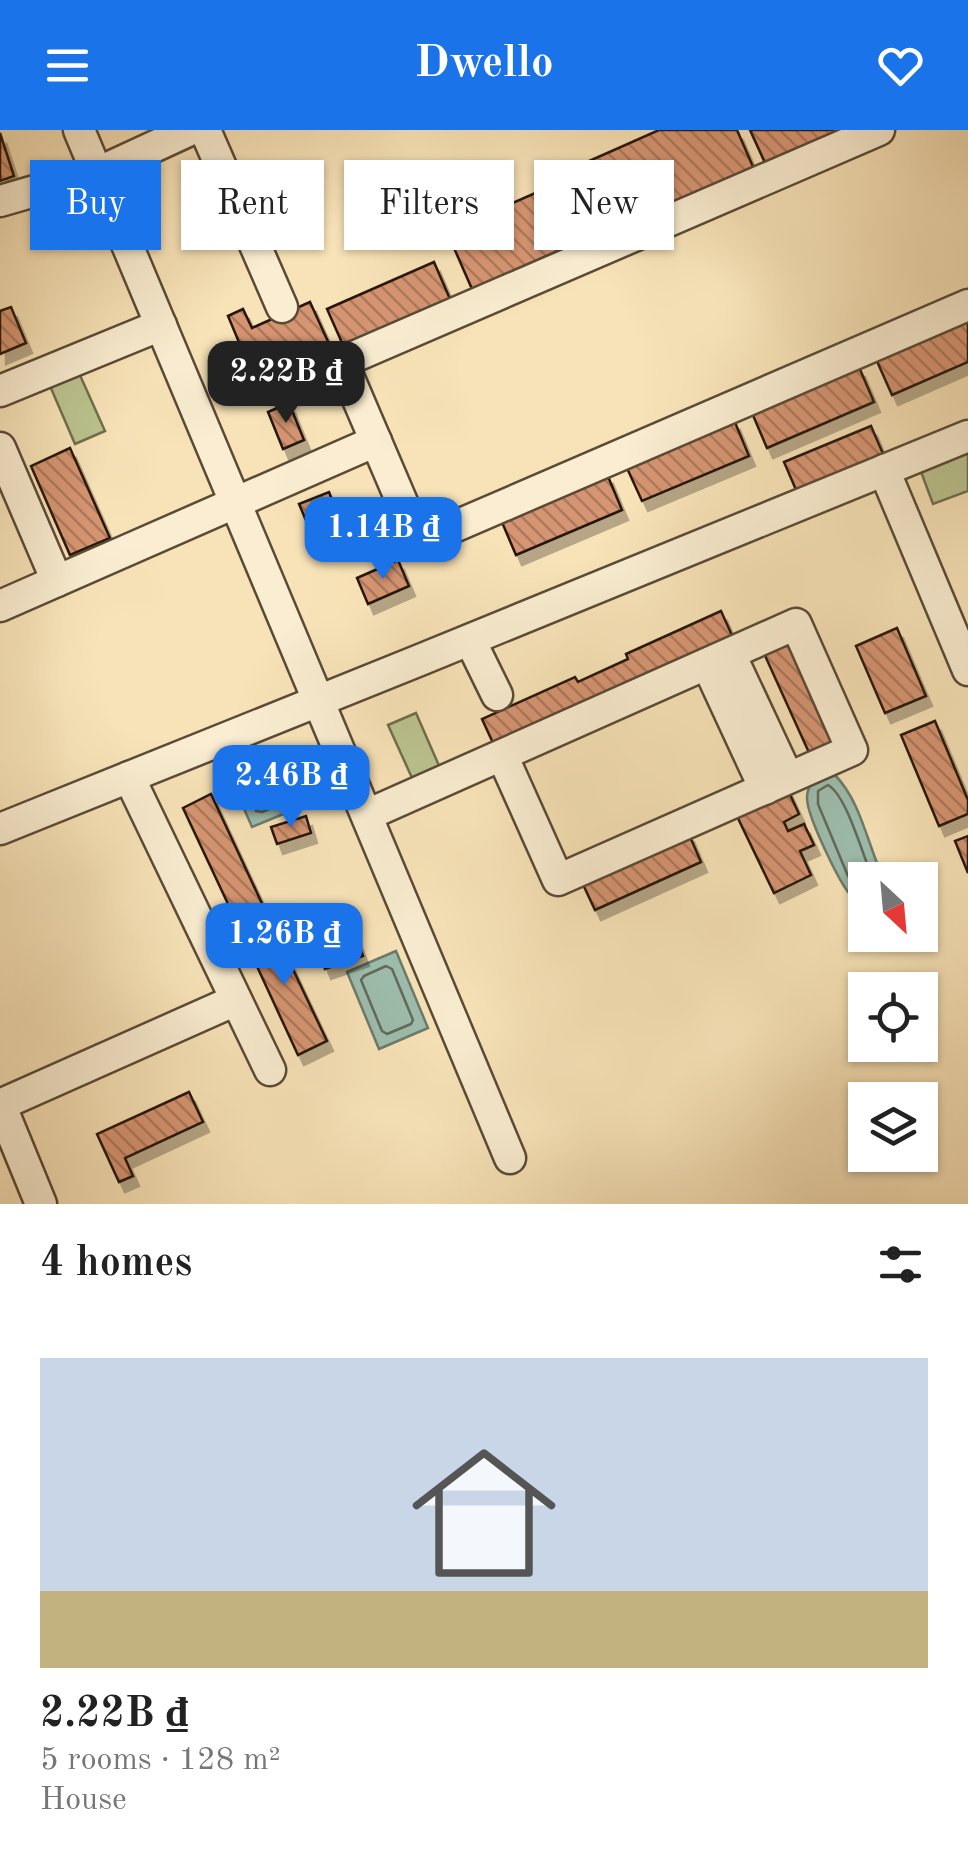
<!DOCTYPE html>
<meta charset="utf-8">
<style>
:root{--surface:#fff;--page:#f2f2f2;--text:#222;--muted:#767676;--accent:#1a73e8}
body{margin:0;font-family:"Old Standard TT",serif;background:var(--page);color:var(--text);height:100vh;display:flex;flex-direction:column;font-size:38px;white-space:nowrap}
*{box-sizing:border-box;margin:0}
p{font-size:32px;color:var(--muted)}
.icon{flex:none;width:55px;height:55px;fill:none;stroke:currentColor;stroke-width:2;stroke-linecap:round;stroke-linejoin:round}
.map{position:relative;height:1074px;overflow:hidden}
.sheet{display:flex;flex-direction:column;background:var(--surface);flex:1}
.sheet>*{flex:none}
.banner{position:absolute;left:30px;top:30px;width:910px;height:90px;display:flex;gap:20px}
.needle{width:65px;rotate:154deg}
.controls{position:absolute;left:848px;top:732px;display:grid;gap:20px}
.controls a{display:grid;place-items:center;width:90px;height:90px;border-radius:0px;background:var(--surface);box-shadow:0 2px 8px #0004;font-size:50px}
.price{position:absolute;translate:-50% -85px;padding:0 22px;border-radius:20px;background:var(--accent);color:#fff;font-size:32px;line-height:65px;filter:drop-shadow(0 2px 5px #0008)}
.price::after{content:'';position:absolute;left:50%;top:60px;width:30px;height:22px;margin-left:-15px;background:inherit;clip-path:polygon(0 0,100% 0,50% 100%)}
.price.on{background:#222;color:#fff}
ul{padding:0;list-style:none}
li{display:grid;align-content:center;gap:20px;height:530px;padding:0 40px}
li span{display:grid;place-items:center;height:310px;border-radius:0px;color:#555}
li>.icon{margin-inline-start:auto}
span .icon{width:180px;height:180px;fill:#fffc;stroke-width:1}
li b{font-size:42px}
h2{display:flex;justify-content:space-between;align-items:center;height:120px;padding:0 40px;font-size:42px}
.pill{padding:0 35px;border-radius:0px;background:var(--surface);box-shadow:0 2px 8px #0004;font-size:35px;line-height:90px}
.pill.on{background:var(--accent);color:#fff}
header{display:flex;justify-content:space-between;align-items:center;height:130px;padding:0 40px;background:var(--accent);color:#fff;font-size:45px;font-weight:600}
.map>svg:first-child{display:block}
.garden{fill:#bbc490;stroke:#706e4e;stroke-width:2.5}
.water{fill:#9dbeae;stroke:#6d7b6d;stroke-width:2.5}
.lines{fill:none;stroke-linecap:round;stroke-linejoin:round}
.shore{stroke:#616a5c;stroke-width:2.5}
.building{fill:url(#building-back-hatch);stroke:#25170b;stroke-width:2.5;filter:url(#shadow)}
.minor-casing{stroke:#5a4a36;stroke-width:35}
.minor{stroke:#faedd1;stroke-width:30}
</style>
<header><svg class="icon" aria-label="menu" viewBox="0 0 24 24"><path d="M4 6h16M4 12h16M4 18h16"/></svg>Dwello<svg class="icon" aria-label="heart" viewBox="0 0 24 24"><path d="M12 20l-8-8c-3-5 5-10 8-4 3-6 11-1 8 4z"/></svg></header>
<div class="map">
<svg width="968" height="1074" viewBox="0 0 968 1074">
<defs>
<pattern id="building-back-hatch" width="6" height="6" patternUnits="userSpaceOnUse" patternTransform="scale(2.5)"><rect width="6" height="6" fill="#d69572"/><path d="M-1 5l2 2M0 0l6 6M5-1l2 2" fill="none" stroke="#ad795c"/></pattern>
<filter id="shadow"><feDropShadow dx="6" dy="10" stdDeviation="0" flood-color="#0004"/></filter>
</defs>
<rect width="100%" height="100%" fill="#f8e3b8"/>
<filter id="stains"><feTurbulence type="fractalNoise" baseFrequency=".002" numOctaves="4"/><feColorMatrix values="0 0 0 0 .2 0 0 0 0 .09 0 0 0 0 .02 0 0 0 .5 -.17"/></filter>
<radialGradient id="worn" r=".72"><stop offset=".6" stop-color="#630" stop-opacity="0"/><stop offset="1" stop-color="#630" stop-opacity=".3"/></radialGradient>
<g class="garden">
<path d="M79,243L105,301L75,314L50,256Z"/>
<path d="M968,320V361L933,374L920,339Z"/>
<path d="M416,583L440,638L413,650L388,595Z"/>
</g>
<g class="water">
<path d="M314,622L332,664L252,697L234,656Z"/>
<path d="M834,644C859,669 866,707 879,738L880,750H865V759L848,762C837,747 806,684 807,667C807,661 809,658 811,652Z"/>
<path d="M396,821L428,898L379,919L347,842Z"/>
</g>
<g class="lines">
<g class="shore">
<path d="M306,637L310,639L317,655L315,660L262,682L256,681L249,665L251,660Z"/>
<path d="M828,655C846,665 861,720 870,741L867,749L854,751L848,746L818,674V661Z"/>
<path d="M386,836L392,839L413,890L411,894L387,904L382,901L361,850L364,846Z"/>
</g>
</g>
<g class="building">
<path d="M659,0H737L754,39L617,100L587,32Z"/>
<path d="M750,0H845L766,35Z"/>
<path d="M0,3L14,46L0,51Z"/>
<path d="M574,46L599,103L472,159L447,102Z"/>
<path d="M434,132L450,169L343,215L327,179Z"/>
<path d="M310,172L335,227L282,251L278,243L256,253L228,186L243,179L252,198Z"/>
<path d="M11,177L26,213L0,224V181Z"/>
<path d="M968,190V232L892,265L876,229Z"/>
<path d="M859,237L874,272L767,318L752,283Z"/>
<path d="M289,273L304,310L283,319L268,282Z"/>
<path d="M734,290L749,326L642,371L626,336Z"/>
<path d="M871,296L884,326L797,362L784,332Z"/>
<path d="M70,318L110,408L70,425L31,336Z"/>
<path d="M607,344L622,380L516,425L501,390Z"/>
<path d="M329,362L345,402L316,414L299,374Z"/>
<path d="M398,430L409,456L368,474L357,448Z"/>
<path d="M721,481L735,512L494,615L482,589L575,547L578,552L628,529L626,524Z"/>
<path d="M897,498L926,566L885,583L856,516Z"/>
<path d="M791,506L840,614L811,627L762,519Z"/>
<path d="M935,591L968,670V684L939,696L901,605Z"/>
<path d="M786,656L799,684L784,692L788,701L804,694L814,715L800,721L811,745L774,763L734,680Z"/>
<path d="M211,664L265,780L237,793L183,678Z"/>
<path d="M306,686L311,703L277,714L271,697Z"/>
<path d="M688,702L701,732L595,780L581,750Z"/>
<path d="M968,706V743L955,711Z"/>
<path d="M270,791L327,911L298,925L242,804Z"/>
<path d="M354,803L363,826L325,839L317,817Z"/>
<path d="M189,962L203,992L125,1028L133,1046L119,1052L97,1004Z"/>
</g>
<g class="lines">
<g class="minor-casing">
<g id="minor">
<path d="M79,0L510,1028"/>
<path d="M205,0L282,177"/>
<path d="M879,0L342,232L419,412L968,175"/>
<path d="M0,71L97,43L190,0"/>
<path d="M0,261L161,195"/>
<path d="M0,318L57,451"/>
<path d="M884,340L968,540"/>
<path d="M0,476L376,311"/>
<path d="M470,510L497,565"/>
<path d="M730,524L788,648"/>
<path d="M707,534L765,659"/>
<path d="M129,647L270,940"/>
<path d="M367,685L796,494L852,620L558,750L502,625"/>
<path d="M0,699L420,530L968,306"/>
<path d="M0,974L41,1074"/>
<path d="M0,975L236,870"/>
</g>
</g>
<use href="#minor" class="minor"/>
</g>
<rect width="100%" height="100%" filter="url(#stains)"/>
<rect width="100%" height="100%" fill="url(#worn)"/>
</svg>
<div class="controls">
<a><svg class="needle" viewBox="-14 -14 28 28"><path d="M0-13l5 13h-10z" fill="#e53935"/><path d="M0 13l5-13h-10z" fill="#767676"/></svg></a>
<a><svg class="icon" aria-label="locate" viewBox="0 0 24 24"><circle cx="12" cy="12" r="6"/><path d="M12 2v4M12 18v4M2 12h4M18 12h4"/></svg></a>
<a><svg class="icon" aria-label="layers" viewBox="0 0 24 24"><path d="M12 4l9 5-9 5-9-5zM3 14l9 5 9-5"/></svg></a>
</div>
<b class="price on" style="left:286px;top:296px">2.22B ₫</b>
<b class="price" style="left:383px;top:452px">1.14B ₫</b>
<b class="price" style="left:291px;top:700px">2.46B ₫</b>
<b class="price" style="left:284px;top:858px">1.26B ₫</b>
<div class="banner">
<a class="pill on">Buy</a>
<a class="pill">Rent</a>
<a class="pill">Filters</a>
<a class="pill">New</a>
</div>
</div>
<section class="sheet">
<h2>4 homes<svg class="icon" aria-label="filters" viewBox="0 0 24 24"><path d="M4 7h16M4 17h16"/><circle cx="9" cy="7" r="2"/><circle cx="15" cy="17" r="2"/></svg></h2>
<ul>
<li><span style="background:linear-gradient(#c9d6e8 75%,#c2b280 0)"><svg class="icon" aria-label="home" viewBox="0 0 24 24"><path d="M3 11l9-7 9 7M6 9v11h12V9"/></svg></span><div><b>2.22B ₫</b><p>5 rooms · 128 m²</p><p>House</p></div></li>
</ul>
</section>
